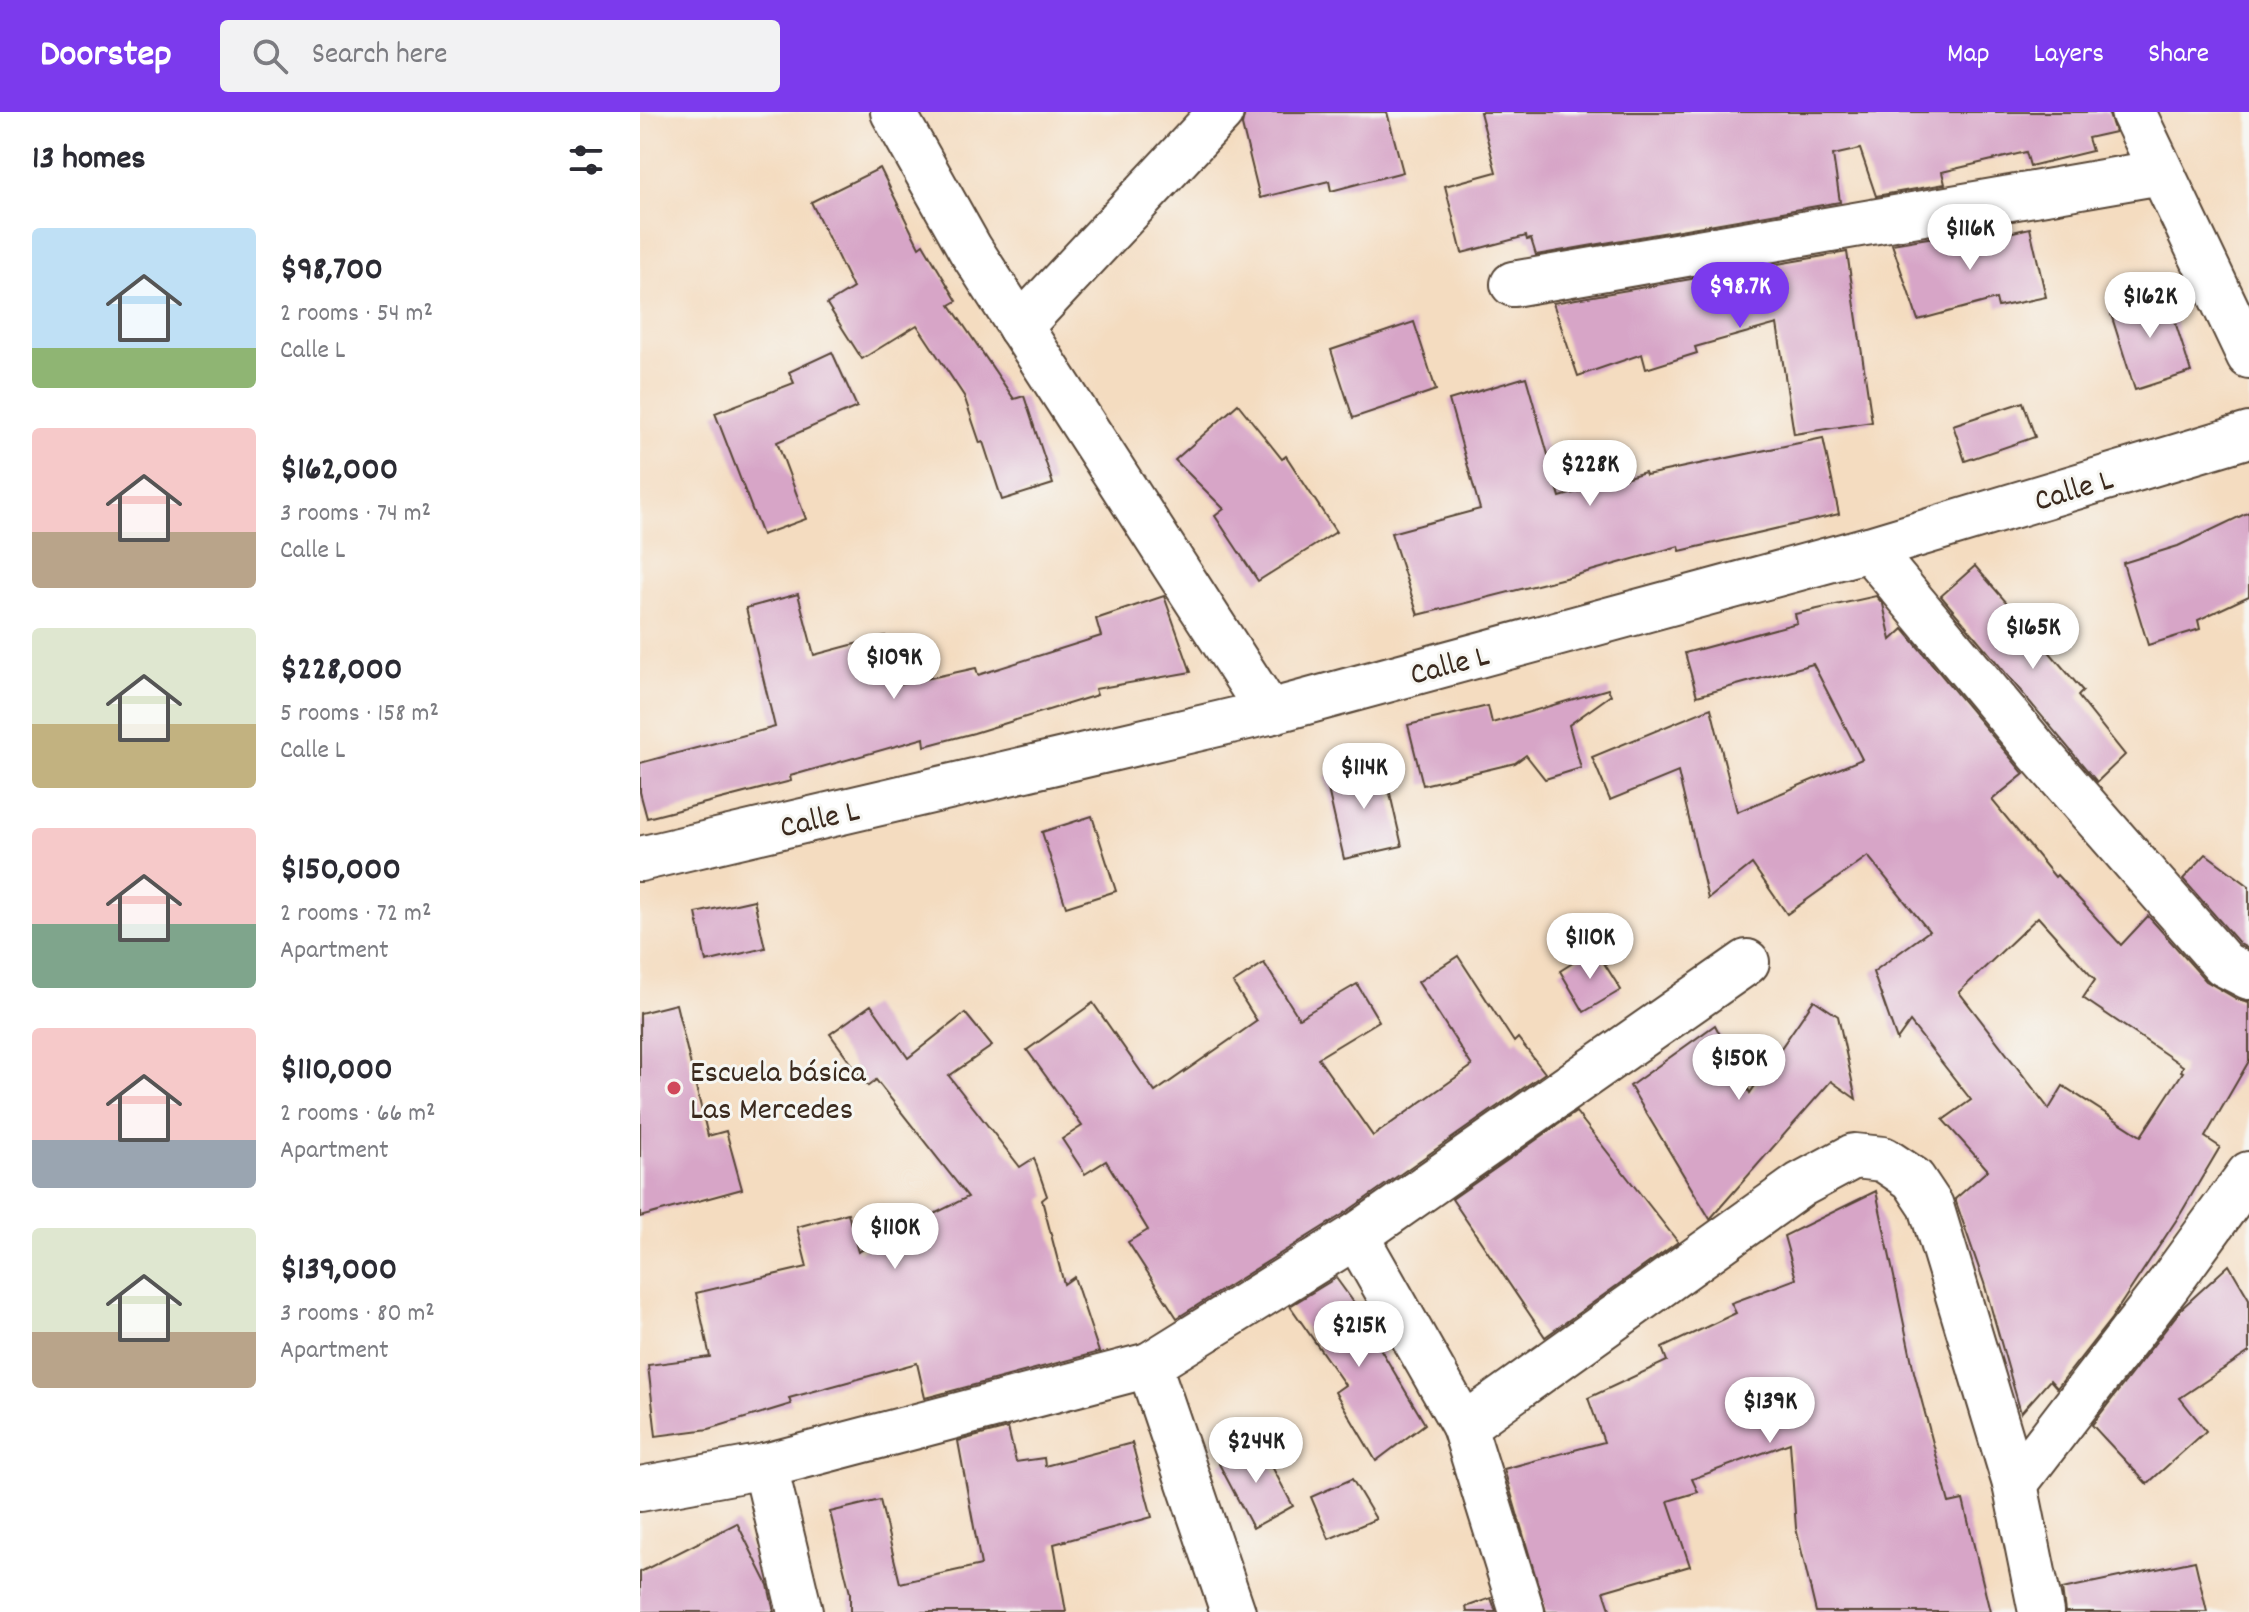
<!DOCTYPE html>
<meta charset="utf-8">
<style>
:root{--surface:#fff;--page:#f2f2f3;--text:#2b2b33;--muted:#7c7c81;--accent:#7c3aed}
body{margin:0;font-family:Dekko,sans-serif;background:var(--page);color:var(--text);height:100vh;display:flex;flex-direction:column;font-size:30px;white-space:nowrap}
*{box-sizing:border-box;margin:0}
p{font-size:26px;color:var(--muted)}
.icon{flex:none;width:44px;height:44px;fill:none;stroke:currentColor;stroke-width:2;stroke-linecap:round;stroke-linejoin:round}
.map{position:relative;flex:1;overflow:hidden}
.side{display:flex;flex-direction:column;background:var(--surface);width:640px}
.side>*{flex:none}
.price{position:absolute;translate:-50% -68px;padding:0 18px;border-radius:28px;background:#fff;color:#222;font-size:26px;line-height:52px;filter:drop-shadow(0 2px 4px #0008)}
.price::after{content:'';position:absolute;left:50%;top:48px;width:24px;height:18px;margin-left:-12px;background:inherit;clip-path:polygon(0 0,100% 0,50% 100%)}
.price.selected{background:var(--accent);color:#fff}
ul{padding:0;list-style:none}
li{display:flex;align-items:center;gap:24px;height:200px;padding:0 32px}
li span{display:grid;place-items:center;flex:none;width:224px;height:160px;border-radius:8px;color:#555}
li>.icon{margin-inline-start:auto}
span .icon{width:96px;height:96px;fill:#fffc;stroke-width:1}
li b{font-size:34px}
h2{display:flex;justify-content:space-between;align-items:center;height:96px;padding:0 32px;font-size:34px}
header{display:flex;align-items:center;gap:48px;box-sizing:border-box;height:112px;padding:0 40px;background:var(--accent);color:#fff}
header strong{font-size:38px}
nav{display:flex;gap:44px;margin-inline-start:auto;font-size:28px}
.search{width:560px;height:72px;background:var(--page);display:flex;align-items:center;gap:20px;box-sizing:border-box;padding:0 28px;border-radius:8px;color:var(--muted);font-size:30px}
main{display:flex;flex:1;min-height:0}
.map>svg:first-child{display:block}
.building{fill:#d7a5c7;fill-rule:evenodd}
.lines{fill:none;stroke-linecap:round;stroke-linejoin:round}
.minor-casing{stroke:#574536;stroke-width:48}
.major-casing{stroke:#574536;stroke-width:48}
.minor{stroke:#fff;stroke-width:44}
.major{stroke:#fff;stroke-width:44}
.poi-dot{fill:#d1495b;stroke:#f6f6f2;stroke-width:3}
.labels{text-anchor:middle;stroke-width:6;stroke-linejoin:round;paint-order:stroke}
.street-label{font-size:32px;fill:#3b2a1e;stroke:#f6f6f2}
.poi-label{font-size:32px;fill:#3b2a1e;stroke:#f6f6f2;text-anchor:start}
</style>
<header>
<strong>Doorstep</strong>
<div class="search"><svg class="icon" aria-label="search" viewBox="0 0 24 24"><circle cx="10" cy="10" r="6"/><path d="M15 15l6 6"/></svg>Search here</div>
<nav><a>Map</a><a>Layers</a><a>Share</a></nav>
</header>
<main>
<section class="side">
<h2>13 homes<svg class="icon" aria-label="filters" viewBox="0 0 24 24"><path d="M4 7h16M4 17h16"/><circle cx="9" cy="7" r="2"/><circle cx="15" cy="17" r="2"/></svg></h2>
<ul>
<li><span style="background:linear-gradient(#bfe0f5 75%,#8fb573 0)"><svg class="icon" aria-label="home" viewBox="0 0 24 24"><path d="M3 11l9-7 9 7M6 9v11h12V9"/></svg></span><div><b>$98,700</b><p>2 rooms · 54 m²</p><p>Calle L</p></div></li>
<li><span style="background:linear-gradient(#f6c9c9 65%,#b9a48a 0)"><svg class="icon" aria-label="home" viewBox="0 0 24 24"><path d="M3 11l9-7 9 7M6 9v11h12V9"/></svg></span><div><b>$162,000</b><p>3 rooms · 74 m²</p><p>Calle L</p></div></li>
<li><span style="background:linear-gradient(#dfe7d0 60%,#c2b280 0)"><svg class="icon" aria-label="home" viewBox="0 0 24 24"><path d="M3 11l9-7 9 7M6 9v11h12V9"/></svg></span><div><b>$228,000</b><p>5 rooms · 158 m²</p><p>Calle L</p></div></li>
<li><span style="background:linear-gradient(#f6c9c9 60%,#7fa58c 0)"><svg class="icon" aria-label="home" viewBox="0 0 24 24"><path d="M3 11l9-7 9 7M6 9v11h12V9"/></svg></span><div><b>$150,000</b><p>2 rooms · 72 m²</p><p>Apartment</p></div></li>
<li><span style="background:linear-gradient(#f6c9c9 70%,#9aa5b1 0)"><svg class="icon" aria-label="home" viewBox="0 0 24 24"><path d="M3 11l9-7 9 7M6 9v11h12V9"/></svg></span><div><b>$110,000</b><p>2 rooms · 66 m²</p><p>Apartment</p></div></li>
<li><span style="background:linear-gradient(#dfe7d0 65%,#b9a48a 0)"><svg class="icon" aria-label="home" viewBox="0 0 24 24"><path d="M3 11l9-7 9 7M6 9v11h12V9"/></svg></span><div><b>$139,000</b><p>3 rooms · 80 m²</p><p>Apartment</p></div></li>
</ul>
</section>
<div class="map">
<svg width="1609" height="1500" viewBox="0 0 1609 1500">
<rect width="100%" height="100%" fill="#f6f6f2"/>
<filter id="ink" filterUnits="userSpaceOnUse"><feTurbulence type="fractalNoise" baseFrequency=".0125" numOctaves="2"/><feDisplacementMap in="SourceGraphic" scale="16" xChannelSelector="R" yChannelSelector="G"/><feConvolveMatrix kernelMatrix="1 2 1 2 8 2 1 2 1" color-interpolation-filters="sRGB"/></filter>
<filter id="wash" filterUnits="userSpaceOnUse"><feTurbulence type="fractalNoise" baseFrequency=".006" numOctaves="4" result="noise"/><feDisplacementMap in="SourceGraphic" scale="32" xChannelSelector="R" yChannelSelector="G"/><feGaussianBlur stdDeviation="1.8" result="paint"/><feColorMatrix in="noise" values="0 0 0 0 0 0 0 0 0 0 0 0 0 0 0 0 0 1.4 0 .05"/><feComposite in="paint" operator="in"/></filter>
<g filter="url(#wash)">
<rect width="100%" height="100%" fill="#f4dcc0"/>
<g id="blocks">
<g class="building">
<path d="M605,0H747L763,60L691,79L689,69L620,86L602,13Z"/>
<path d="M840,0H1468L1475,20L1448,26L1452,39L1390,54L1386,40L1302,60L1305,72L1236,84L1220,37L1193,43L1200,90L896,143L891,127L887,128L886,124L822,141L805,74L856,60Z"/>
<path d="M240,56L279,135L283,132L317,189L310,193L374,287L384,284L413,372L362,388L343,330L340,331L324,284L277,213L222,247L187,192L213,176L171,90Z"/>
<path d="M1390,116L1406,185L1358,195L1356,187L1278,208L1252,132L1318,121L1321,132Z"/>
<path d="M1207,140L1232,310L1154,322L1137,212L1055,235L1057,241L1006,257L1002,242L938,264L913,191Z"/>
<path d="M1525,178L1551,260L1495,278L1469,196Z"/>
<path d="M774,210L796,278L713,306L691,238Z"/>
<path d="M192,240L217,295L137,330L166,407L122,423L75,301L154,271L149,260Z"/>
<path d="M886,265L920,385L1005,360L1006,363L1183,326L1199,402L1040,439L1039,434L933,464L778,503L751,421L840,397L809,288Z"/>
<path d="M1383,290L1395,325L1325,349L1313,313Z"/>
<path d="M598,292L642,347L646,344L696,420L618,469L575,404L584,397L535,348Z"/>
<path d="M1609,400V484L1558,508L1560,517L1508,533L1483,451L1538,434Z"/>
<path d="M1335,454L1443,579L1438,584L1485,643L1457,670L1301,484Z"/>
<path d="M158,482L174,543L245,524L258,573L336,556L338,563L461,524L456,507L524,484L551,560L455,577L457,583L334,621L285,634L284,626L150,664L151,669L7,706L0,680V651L135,615L106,496Z"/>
<path d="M1236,484L1243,492L1251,528L1263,517L1384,662L1352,688L1415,765L1417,763L1481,833L1508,804L1566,869L1597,887L1609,890V949L1565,1025L1580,1035L1541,1101L1471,1207L1417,1276L1410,1268L1381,1301L1344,1171L1315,1087L1348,1058L1303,1008L1331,988L1270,910L1257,928L1233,860L1289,819L1228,744L1147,802L1112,752L1068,787L1038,660L970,688L952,645L1071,596L1097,700L1222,647L1173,552L1057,584L1045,541L1157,511L1155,502ZM1398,805L1455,868L1443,886L1543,954L1541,959L1543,960L1501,1024L1423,974L1409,997L1319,880Z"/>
<path d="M968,577L971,583L929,613L941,656L905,667L886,643L875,651L783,673L768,613L848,594L852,611Z"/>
<path d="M743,651L762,734L704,747L685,664Z"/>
<path d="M452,704L476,779L426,795L402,720Z"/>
<path d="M1566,742L1609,774V837L1600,832L1543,767Z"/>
<path d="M114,788L125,836L66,850L56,801Z"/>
<path d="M955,837L981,878L944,900L920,859Z"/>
<path d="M818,844L874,930L878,926L905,961L702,1103L537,1206L488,1130L508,1118L466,1049L445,1062L422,1027L442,1014L387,938L453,891L515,980L617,909L593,871L624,851L659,906L717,872L739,909L678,946L733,1024L832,954L778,870Z"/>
<path d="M1174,888L1198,904L1216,987L1191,969L1070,1107L990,974L1075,913L1110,981Z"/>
<path d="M36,892L68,1024L86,1019L102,1077L0,1105V901Z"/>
<path d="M231,893L268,946L325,901L352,934L309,964L380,1055L394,1046L407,1084L402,1088L424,1172L434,1165L459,1240L285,1286L277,1251L149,1286L151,1292L69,1317L16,1324L8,1253L70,1245L56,1181L167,1155L157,1115L208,1101L218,1140L328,1085L236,968L228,974L190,922Z"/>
<path d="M936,1000L1038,1130L905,1225L812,1087Z"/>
<path d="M1236,1079L1274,1260L1309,1391L1323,1388L1350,1500H1176L1156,1416L1150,1331L1052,1367L1058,1380L1028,1389L1050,1454L964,1479L971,1500H906L864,1357L964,1330L948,1286L1027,1249L1022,1236L1096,1201L1091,1191L1156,1167L1144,1124Z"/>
<path d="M1589,1153L1609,1187V1240L1540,1286L1566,1319L1507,1372L1452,1313L1542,1196Z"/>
<path d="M696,1166L731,1214L728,1216L785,1312L736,1349L695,1280L705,1273L650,1194Z"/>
<path d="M368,1316L376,1350L404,1346L405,1354L492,1331L512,1405L414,1432L426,1500H210V1481L190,1400L240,1388L260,1471L341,1453L318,1329Z"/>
<path d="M619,1330L653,1394L613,1416L579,1352Z"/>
<path d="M712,1367L736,1407L689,1427L671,1385Z"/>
<path d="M97,1411L128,1473L134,1500H0V1460Z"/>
<path d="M1555,1449L1567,1500H1425L1422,1477Z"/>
<path d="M851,1486L856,1500H827L826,1495Z"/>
</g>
</g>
</g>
<g filter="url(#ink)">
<use href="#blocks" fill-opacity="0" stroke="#574536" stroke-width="2"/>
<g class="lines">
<g class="minor-casing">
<g id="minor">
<path d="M1493,0L1609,244"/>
<path d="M873,172L1521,60"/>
<path d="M380,215L581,0"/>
<path d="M1229,437L1398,640L1584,852L1609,865"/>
<path d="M0,747L629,600"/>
<path d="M716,1124L824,1314"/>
<path d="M509,1253L716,1124L1107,850"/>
<path d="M125,1354L160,1500"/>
<path d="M1375,1372L1529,1172L1609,1062"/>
<path d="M0,1377L125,1354L509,1253L593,1500"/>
<path d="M882,1500L824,1314L1160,1073L1214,1044L1243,1047L1273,1067L1291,1094L1375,1372L1401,1500"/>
</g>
</g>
<g class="major-casing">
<path id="major" d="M253,0L330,137L629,600L1229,437L1609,323"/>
</g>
<use href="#minor" class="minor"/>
<use href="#major" class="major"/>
</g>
</g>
<circle class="poi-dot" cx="34" cy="976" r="8"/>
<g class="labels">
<g class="street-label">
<text transform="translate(1433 376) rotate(-17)" y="11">Calle L</text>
<text transform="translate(809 551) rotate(-15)" y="11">Calle L</text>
<text transform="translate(179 705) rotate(-13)" y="11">Calle L</text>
</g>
<g class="poi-label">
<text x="50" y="969">Escuela básica<tspan x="50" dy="37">Las Mercedes</tspan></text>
</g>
</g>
</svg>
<b class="price" style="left:1330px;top:160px">$116K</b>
<b class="price selected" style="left:1100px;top:218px">$98.7K</b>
<b class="price" style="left:1510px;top:228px">$162K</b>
<b class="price" style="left:950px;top:396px">$228K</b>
<b class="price" style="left:1393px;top:559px">$165K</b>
<b class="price" style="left:254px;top:589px">$109K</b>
<b class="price" style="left:724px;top:699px">$114K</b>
<b class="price" style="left:950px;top:869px">$110K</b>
<b class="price" style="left:1099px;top:990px">$150K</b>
<b class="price" style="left:255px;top:1159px">$110K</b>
<b class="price" style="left:719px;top:1257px">$215K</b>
<b class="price" style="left:1130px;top:1333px">$139K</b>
<b class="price" style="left:616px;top:1373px">$244K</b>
</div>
</main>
